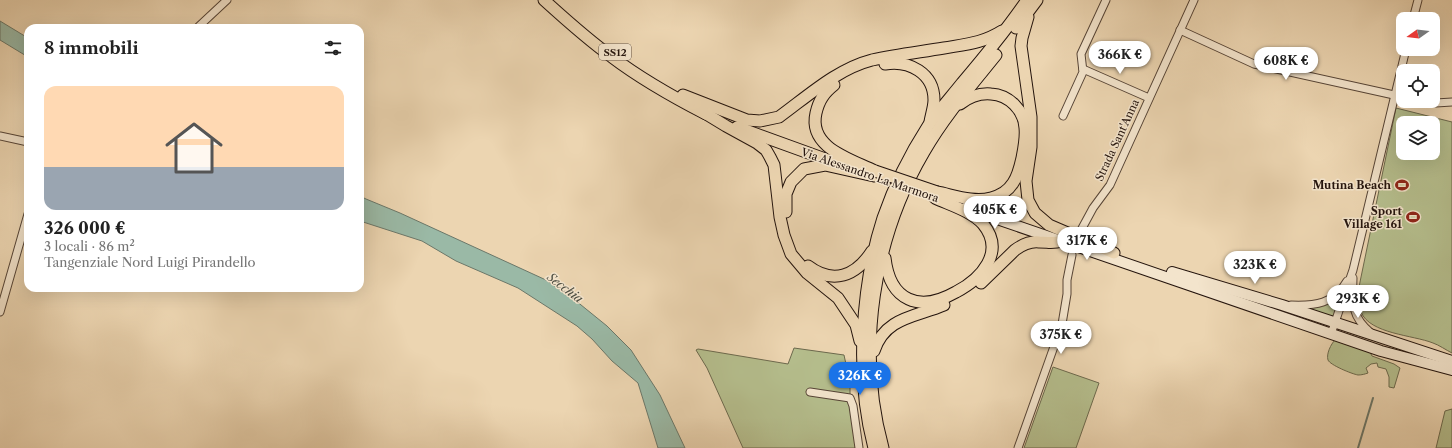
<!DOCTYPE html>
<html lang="it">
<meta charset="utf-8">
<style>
:root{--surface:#fff;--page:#f2f2f2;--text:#222;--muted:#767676;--line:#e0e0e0;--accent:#1a73e8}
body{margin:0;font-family:"Libre Caslon Text",serif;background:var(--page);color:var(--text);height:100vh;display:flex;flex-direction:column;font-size:15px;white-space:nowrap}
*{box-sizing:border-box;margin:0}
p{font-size:13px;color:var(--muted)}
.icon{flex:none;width:22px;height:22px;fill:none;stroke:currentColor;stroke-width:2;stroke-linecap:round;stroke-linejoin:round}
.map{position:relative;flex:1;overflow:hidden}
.details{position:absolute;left:24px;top:24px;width:340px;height:268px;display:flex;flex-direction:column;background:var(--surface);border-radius:12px;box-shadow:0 4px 16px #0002}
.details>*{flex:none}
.needle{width:26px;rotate:256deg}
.tools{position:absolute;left:1396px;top:12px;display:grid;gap:8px}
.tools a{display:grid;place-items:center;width:44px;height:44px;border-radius:8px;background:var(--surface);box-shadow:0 4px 16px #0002;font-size:20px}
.price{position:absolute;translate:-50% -34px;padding:0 9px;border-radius:14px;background:#fff;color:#222;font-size:13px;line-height:26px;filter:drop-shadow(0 1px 2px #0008)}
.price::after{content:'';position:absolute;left:50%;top:24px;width:12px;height:9px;margin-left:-6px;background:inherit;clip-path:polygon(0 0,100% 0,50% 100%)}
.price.on{background:var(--accent);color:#fff}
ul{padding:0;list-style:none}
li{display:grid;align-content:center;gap:8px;height:212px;padding:0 20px}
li+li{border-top:1px solid var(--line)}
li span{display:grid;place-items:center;height:124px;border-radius:12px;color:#555}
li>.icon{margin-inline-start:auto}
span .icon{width:72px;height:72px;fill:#fffc;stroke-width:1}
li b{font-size:17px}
h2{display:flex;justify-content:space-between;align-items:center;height:48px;padding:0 20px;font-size:17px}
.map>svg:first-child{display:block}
.green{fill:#b5be8d;stroke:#6c694d;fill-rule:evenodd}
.water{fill:#9ab9a6;stroke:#6b7769}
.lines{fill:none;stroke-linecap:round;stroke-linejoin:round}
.stream{stroke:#6b7769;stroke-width:2}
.minor-casing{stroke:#564436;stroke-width:9}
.secondary-casing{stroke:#24140d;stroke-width:12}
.primary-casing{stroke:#24140d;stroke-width:13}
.trunk-casing{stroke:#24140d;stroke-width:13}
.minor{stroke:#f3e4cc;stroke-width:7}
.secondary{stroke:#f3e4cc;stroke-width:10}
.primary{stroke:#ecd5b1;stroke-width:11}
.trunk{stroke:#ecd5b1;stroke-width:11}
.primary-bridge-casing{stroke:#24140d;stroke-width:13;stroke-linecap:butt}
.primary-bridge{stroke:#ecd5b1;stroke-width:11}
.labels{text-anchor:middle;stroke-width:3;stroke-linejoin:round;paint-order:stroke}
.shield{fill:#f3e4cc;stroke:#625246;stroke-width:1}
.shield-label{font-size:10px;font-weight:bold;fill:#24140d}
.street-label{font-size:11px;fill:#24140d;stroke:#f3e4cc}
.poi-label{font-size:11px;font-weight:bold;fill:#24140d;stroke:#f3e4cc;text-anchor:end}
.water-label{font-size:12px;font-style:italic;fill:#4d4e43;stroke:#f3e4cc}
</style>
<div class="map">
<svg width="1452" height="448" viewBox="0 0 1452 448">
<rect width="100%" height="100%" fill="#ecd5b1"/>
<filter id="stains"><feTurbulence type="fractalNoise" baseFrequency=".005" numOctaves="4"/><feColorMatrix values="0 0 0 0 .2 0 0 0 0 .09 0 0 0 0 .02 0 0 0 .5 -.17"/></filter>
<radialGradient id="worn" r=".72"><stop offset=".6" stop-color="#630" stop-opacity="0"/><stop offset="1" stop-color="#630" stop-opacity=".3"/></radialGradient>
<g class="green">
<path d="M1396,108L1452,122V353C1446,350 1439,345 1433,343C1413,335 1370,334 1361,312C1357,303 1358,292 1360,282ZM1403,123H1433V153H1403Z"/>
<path d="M1338,296L1340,297L1333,318L1307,308C1319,308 1328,302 1338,296Z"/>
<path d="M1335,340L1369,350L1372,356L1394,364L1400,368L1394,388L1389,387V377L1386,369L1378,367L1377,363L1371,364L1366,368L1368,373C1365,374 1362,375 1358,375C1352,374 1330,365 1328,360C1326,354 1331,344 1335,340Z"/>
<path d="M794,348L844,355L850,383V407L856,448H743L707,368L696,350L698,349L788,364Z"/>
<path d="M1053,367L1099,383L1076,448H1024Z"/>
<path d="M1452,409V448H1436L1445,411Z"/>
</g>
<g class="water">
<path d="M0,21L28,38V57L0,40Z"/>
<path d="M360,196L366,199L400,213L546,280L570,296L607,326L631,350L660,395L685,448H658L638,383L612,361L592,339L577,326L518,288L456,261L422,241L360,221Z"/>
</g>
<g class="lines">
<path class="stream" d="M1358,448L1373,398"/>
<g class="minor-casing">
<g id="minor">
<path d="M1413,19L1418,0"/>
<path d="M197,28L227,0"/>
<path d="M1180,30L1254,64L1403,97"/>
<path d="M1083,69L1149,98"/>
<path d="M1426,101L1436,103L1452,102"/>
<path d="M1063,116L1083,72L1081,54L1106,0"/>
<path d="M0,136L28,142"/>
<path d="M1080,232L1093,208L1110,185L1194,0"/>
<path d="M1353,278C1352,302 1351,317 1371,333"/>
<path d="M1291,305C1315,306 1334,304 1347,281"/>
<path d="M0,312L28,214"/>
<path d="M1331,334L1353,270L1406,49"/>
<path d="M810,392L850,398L853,406L859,448"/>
<path d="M1018,448L1062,324L1067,294V280L1072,255"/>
</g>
</g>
<g class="secondary-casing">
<g id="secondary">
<path d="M965,208L1381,351L1452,370"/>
<path d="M1172,272L1282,305L1452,361"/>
</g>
</g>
<g class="primary-casing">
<g id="primary">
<path d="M544,0C566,20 588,40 612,57C641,79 673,97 706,114"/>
<path d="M737,127L839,164"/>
</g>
</g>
<g class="trunk-casing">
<g id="trunk">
<path d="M1028,17L1022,38L1021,46L1031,117V147L1026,181L1028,200L1035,213L1049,225L1114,253"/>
<path d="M1016,28L1037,0"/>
<path d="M885,64C909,60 934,73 934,100C934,107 931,115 930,122"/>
<path d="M834,85C824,93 819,100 816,113C808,148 851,159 875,171"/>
<path d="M683,95L747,120L760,121L779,117C808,96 837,69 872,60C896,55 920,52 944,48C967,44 983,43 1002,31"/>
<path d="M698,109L726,126L757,143L766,150L770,157L774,165L780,217L784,235L791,254L807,273L838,298L856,325L860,341"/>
<path d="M937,192C953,195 974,203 991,198C999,196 1008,191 1013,183C1018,176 1020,167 1022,158C1024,148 1026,137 1025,128C1024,110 1009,95 991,94C980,93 969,97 960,104"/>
<path d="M786,212V194L791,182L804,169L825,165L874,176"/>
<path d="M885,258C890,301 919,313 956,292C981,279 1006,252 983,224C971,211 950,205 935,198"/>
<path d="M808,266C833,285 856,276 872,251"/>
<path d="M981,283L1015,250C1022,245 1030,241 1039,242C1049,242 1052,244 1062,241"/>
<path d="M874,351C885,317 916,317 944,305"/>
<path d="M874,448C855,378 861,286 883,218C894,186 910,154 928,126C938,111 951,97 962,83C985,56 1007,29 1027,0"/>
<path d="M883,448C856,350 873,239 924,152C944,117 971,86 996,55"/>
</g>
</g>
<use href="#minor" class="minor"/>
<use href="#secondary" class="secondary"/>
<use href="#primary" class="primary"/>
<use href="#trunk" class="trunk"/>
<g class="primary-bridge-casing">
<path id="primary-bridge" d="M875,171L937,192"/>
</g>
<use href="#primary-bridge" class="primary-bridge"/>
</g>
<defs>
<g id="stadium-bare" transform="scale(1.08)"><path d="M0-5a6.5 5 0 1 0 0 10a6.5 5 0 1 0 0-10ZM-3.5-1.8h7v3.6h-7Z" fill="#8f2418" stroke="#f3e4cc" stroke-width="2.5" paint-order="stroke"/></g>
</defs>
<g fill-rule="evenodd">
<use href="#stadium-bare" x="1402" y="185"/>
<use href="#stadium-bare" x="1413" y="217"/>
</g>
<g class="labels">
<rect class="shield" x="599" y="44" width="32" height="16" rx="3"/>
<g class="shield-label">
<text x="615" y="56">SS12</text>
</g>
<g class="street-label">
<text transform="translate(1117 140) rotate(-65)" y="4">Strada Sant'Anna</text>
<text transform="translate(870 175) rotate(19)" y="4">Via Alessandro La Marmora</text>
</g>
<g class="poi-label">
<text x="1391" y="189">Mutina Beach</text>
<text x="1402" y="215">Sport<tspan x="1402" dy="13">Village 161</tspan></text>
</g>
<g class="water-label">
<text transform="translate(565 288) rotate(37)" y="4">Secchia</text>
</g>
</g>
<rect width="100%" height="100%" filter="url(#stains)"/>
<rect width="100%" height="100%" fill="url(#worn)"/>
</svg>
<div class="tools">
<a><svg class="needle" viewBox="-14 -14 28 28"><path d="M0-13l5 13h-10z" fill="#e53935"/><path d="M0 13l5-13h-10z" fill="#767676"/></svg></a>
<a><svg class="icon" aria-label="locate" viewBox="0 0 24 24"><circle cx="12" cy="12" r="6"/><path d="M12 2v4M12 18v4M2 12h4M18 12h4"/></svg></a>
<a><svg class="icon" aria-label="layers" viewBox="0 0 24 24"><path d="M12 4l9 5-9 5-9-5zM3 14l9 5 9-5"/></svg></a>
</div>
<b class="price" style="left:1120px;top:75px">366K €</b>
<b class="price" style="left:1286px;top:81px">608K €</b>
<b class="price" style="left:995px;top:230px">405K €</b>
<b class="price" style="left:1087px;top:261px">317K €</b>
<b class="price" style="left:1255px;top:285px">323K €</b>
<b class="price" style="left:1358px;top:319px">293K €</b>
<b class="price" style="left:1061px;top:355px">375K €</b>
<b class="price on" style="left:860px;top:396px">326K €</b>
<section class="details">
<h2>8 immobili<svg class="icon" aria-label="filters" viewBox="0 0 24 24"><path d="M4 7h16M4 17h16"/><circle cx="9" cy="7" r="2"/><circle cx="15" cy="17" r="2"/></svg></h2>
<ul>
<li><span style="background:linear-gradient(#ffd9b3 65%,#9aa5b1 0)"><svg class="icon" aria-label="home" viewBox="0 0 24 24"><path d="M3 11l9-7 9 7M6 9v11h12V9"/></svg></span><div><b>326 000 €</b><p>3 locali · 86 m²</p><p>Tangenziale Nord Luigi Pirandello</p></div></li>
</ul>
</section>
</div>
